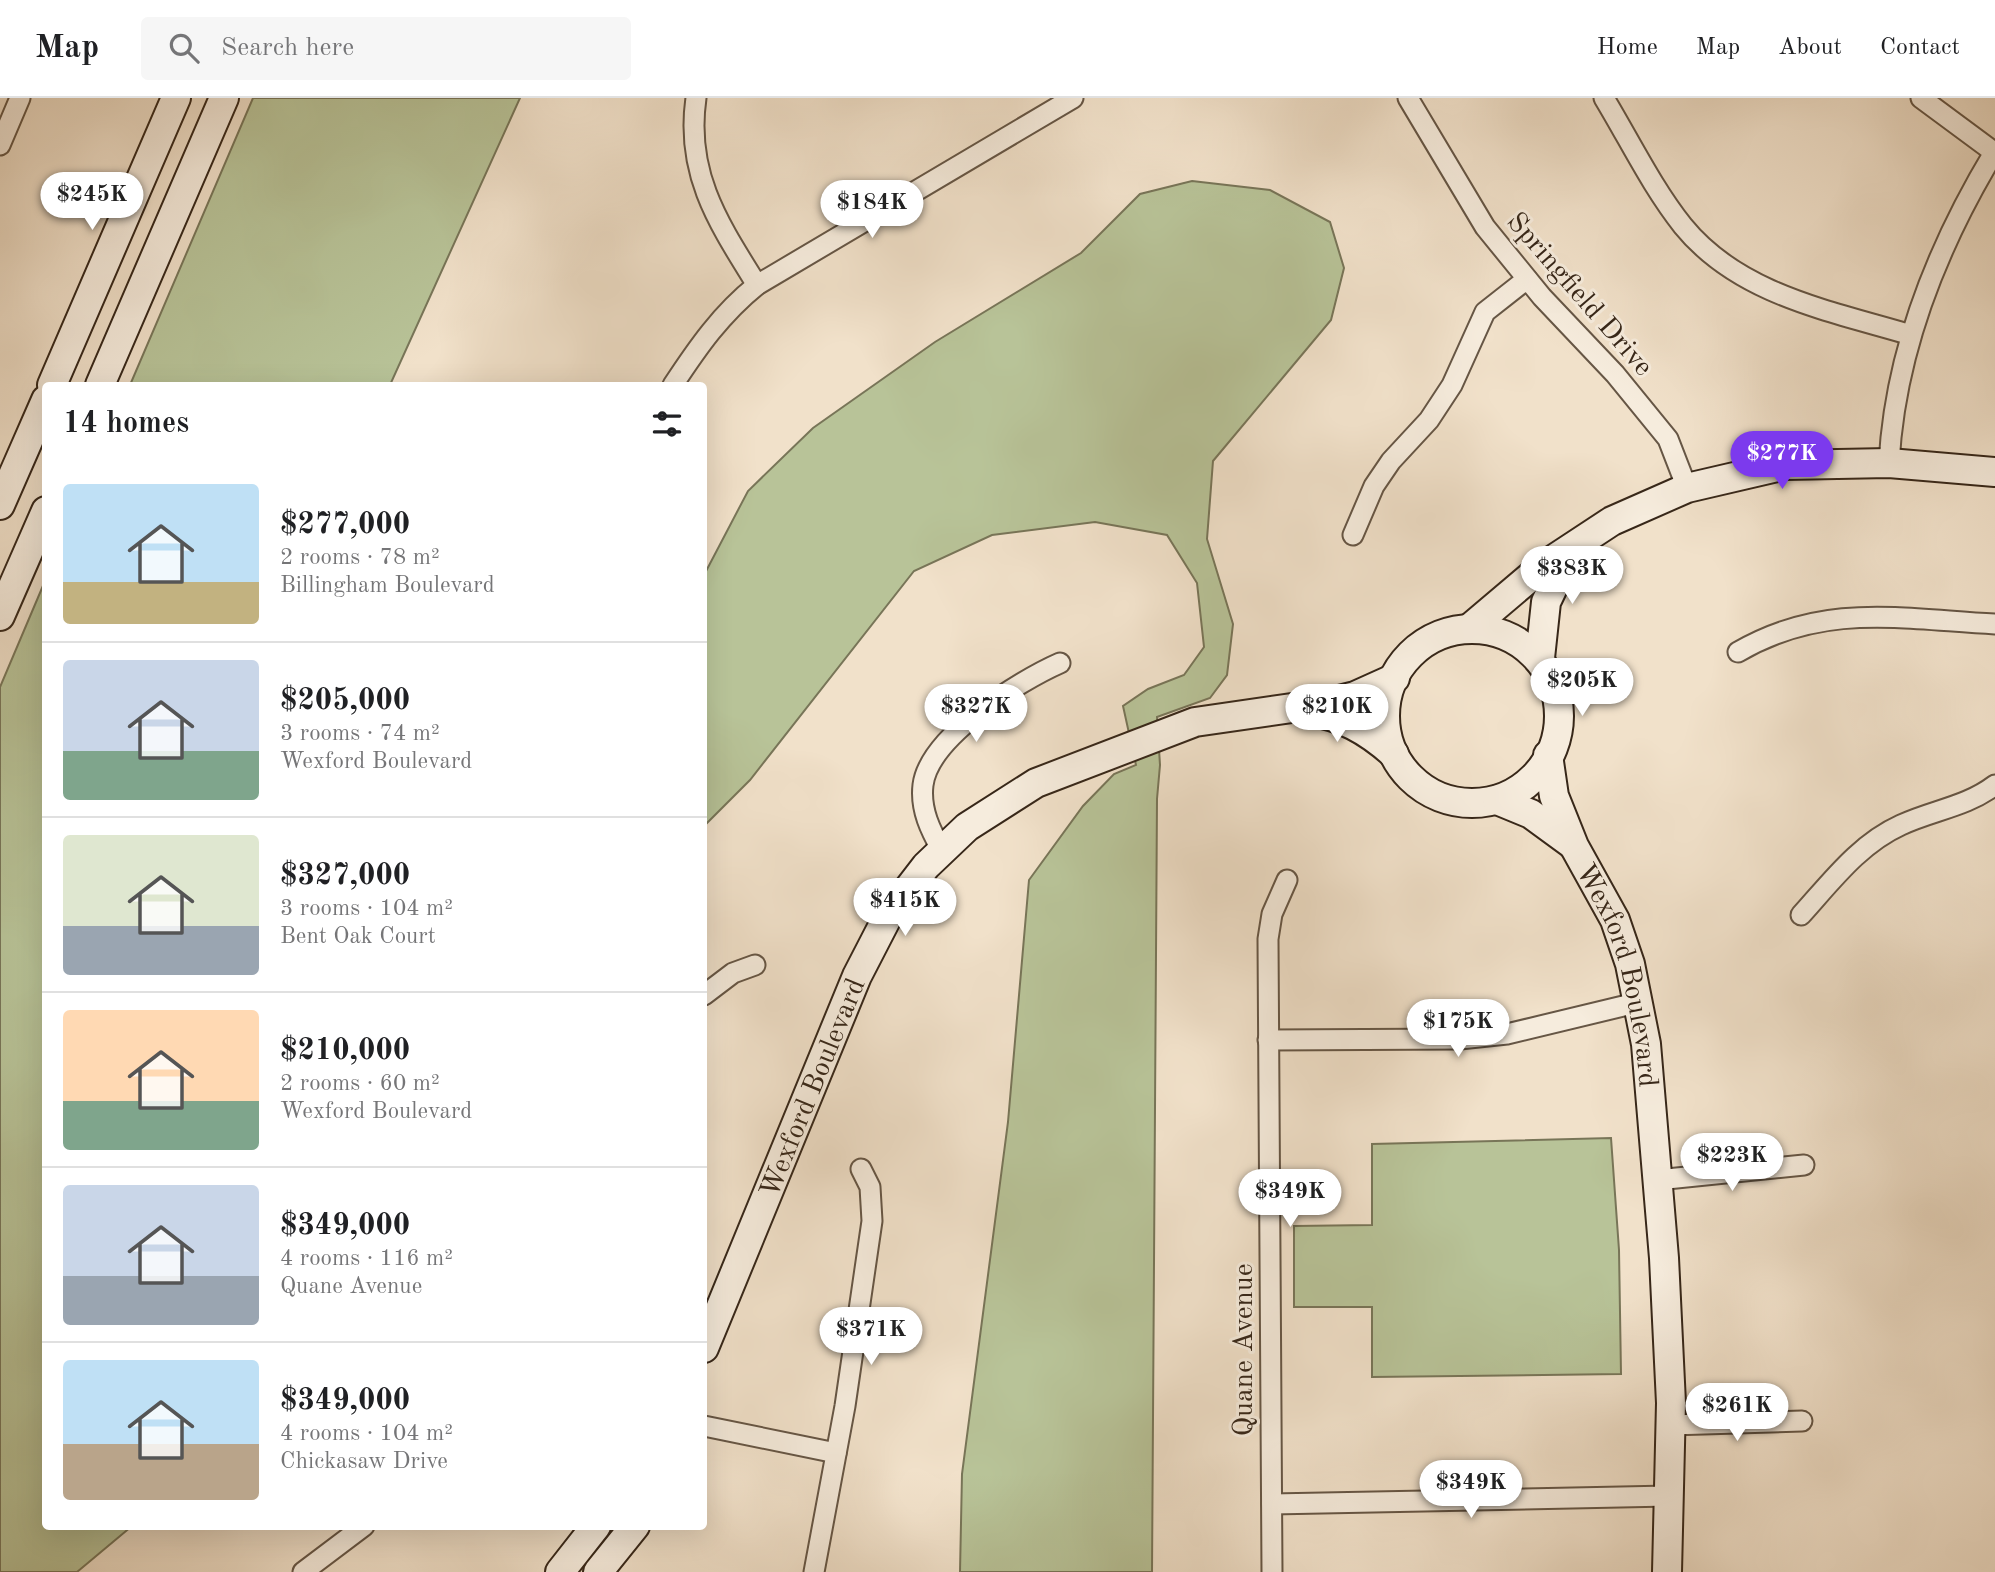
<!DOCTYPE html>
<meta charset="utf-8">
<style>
:root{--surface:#fff;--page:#f6f6f6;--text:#202124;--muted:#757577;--line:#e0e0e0;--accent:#7c3aed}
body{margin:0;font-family:"Old Standard TT",serif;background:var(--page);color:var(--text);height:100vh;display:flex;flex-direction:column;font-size:26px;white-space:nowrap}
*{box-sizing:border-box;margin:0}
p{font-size:23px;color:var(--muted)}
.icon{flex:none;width:38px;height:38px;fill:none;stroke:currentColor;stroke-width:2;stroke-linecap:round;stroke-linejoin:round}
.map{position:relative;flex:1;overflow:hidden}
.panel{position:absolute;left:42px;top:284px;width:665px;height:1148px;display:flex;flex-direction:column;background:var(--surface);border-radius:7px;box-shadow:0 7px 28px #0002}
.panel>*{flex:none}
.price{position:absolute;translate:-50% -60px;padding:0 16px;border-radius:24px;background:#fff;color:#222;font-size:23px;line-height:46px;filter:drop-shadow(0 2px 4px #0008)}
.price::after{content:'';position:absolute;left:50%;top:42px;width:21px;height:16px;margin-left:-10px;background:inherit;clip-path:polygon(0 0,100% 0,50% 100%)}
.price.on{background:var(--accent);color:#fff}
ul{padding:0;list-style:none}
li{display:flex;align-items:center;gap:21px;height:175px;padding:0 21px}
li+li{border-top:2px solid var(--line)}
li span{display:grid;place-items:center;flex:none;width:196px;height:140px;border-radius:7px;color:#555}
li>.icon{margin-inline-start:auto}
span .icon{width:84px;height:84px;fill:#fffc;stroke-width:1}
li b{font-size:30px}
h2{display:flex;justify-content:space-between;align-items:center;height:84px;padding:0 21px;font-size:30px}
header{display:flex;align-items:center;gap:42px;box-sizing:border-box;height:98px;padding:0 35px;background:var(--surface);border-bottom:2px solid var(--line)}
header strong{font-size:33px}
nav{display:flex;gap:38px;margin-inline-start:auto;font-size:24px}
.search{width:490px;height:63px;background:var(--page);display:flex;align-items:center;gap:18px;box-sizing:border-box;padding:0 24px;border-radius:7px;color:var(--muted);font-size:26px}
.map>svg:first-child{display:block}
.green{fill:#b8c398;stroke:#787558;stroke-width:2}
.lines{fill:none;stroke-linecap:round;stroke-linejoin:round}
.street-casing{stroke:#665645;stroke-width:23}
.secondary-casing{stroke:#372719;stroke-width:32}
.street{stroke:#f6ecdd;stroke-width:19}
.secondary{stroke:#f6ecdd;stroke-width:28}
.labels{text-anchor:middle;stroke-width:6;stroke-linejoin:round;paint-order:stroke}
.street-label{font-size:28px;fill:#372719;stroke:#f6ecdd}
</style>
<header>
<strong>Map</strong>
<div class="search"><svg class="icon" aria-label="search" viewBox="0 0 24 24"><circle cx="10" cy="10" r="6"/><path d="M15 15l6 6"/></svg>Search here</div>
<nav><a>Home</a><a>Map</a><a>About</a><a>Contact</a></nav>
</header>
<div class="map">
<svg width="1995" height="1474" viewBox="0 0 1995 1474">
<rect width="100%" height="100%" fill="#f1e1ca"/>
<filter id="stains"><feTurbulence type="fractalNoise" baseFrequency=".00286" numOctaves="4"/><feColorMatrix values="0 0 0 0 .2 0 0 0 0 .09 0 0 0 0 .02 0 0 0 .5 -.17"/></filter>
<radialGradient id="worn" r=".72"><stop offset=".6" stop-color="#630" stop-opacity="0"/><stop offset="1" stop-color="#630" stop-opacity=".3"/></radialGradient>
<g class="green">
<path d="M253,0H520L390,287H130Z"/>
<path d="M1192,83L1270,92L1330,124L1344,170L1331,222L1213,363L1207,441L1233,526L1227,577L1210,600L1157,619L1160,667L1157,701L1152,1474H960L962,1376L1008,1024L1029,782L1083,708L1114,676L1136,667L1123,608L1148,591L1184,577L1204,549L1197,485L1167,437L1095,424L992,437L914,473L750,682L704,728V477L748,393L813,330L935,244L1081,155L1140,96Z"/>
<path d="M45,483L46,1428H132L77,1474H0V589Z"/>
<path d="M1611,1040L1619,1152L1621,1276L1372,1279V1209H1294V1128L1372,1127V1046Z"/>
</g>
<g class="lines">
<g class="street-casing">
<g id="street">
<path d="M696,0C685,76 719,126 757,187"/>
<path d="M1408,0L1485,129L1542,199L1615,276L1668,341L1687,390"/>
<path d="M1604,0C1630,43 1652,89 1683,128C1739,197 1831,213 1911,237"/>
<path d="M1921,0L1994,54"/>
<path d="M0,47L20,0"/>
<path d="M673,287C698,249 721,216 757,187L1073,0"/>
<path d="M1889,365C1895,253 1937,149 1995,53"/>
<path d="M1353,437L1374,388L1391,363L1429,322L1452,287L1485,214L1527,181"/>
<path d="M1738,554C1824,504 1900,521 1995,526"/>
<path d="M942,753C931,733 920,712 923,687C929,639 1019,583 1060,565"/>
<path d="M1801,817C1831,784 1859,746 1901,727C1933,712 1966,709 1995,687"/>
<path d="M704,897L733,875L755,867"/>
<path d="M1268,942L1460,941L1507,936L1640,904"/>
<path d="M1657,1082L1804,1067"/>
<path d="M1670,1327L1802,1323"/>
<path d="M704,1328L836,1355"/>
<path d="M1272,1406L1669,1398"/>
<path d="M303,1474L364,1428"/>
<path d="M814,1474L845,1308L872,1123L870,1089L861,1071"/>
<path d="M1272,1474L1268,841L1272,816L1287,782"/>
</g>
</g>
<g class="secondary-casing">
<g id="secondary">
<path d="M52,287L176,0"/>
<path d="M100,287L224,0"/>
<path d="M0,407L46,302"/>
<path d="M0,518L46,413"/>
<path d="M1470,530L1542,469L1612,423L1687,390L1786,367L1889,365L1995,374"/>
<circle cx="1472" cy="618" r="87"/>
<path d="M1540,560L1546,504L1572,450"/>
<path d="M1306,613C1342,618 1367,632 1394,656"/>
<path id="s1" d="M1548,657L1554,698L1574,748L1615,822L1630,866L1646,946L1664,1160L1671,1305L1667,1474"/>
<path d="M1497,702L1531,716L1572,746"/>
<path id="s2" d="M704,1250L857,878L889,816L926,768L967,729L1036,685L1195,624L1327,605L1355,598L1395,580"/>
<path d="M560,1474L596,1428"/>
<path d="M598,1474L635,1428"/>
</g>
</g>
<use href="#street" class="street"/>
<use href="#secondary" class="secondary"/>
</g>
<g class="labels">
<g class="street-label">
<text transform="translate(1581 195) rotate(49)" y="10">Springfield Drive</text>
<text dy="10" stroke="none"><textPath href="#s1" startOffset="234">Wexford Boulevard</textPath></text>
<text dy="10" stroke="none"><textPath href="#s2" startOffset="282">Wexford Boulevard</textPath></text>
<text transform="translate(1242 1252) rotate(-90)" y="10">Quane Avenue</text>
</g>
</g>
<rect width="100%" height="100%" filter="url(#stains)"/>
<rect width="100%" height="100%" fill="url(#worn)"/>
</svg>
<b class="price" style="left:92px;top:134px">$245K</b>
<b class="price" style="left:872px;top:142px">$184K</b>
<b class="price on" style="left:1782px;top:393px">$277K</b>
<b class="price" style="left:1572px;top:508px">$383K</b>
<b class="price" style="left:1582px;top:620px">$205K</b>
<b class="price" style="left:976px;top:646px">$327K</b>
<b class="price" style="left:1337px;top:646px">$210K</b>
<b class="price" style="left:905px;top:840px">$415K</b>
<b class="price" style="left:1458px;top:961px">$175K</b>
<b class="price" style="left:1732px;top:1095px">$223K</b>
<b class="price" style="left:1290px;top:1131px">$349K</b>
<b class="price" style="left:871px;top:1269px">$371K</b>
<b class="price" style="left:1737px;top:1345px">$261K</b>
<b class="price" style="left:1471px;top:1422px">$349K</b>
<section class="panel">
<h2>14 homes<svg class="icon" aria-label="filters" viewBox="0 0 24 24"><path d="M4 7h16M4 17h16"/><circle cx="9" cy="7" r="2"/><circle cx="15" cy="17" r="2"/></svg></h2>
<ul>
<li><span style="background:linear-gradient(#bfe0f5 70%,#c2b280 0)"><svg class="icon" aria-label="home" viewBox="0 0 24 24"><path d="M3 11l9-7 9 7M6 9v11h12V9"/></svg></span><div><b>$277,000</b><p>2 rooms · 78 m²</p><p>Billingham Boulevard</p></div></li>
<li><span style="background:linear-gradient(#c9d6e8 65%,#7fa58c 0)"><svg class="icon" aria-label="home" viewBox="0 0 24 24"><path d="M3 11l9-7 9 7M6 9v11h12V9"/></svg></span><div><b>$205,000</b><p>3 rooms · 74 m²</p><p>Wexford Boulevard</p></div></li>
<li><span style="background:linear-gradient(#dfe7d0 65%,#9aa5b1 0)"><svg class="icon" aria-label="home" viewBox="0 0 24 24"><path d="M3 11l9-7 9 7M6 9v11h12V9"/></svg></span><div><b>$327,000</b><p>3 rooms · 104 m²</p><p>Bent Oak Court</p></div></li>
<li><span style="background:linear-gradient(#ffd9b3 65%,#7fa58c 0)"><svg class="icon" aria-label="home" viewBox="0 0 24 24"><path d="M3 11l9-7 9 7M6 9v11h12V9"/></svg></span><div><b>$210,000</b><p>2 rooms · 60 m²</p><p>Wexford Boulevard</p></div></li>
<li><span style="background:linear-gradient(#c9d6e8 65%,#9aa5b1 0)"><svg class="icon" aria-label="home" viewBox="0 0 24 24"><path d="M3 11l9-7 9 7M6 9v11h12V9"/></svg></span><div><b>$349,000</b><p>4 rooms · 116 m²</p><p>Quane Avenue</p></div></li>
<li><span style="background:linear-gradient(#bfe0f5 60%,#b9a48a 0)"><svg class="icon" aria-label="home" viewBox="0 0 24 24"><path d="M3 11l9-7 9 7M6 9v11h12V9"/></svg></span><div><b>$349,000</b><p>4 rooms · 104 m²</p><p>Chickasaw Drive</p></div></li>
</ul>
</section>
</div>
